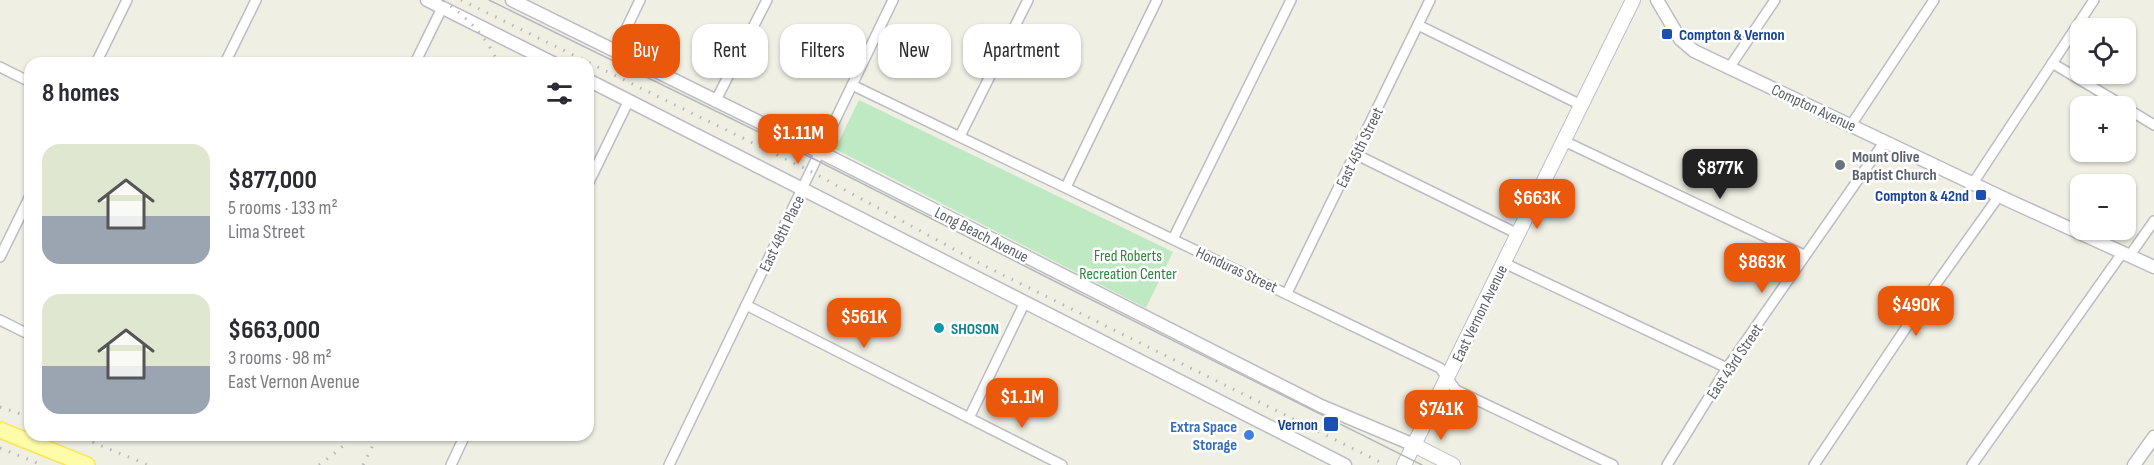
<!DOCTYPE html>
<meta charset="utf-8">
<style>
:root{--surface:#fff;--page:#f2f2f3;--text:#2b2b33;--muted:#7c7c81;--accent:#ea580c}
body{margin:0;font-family:"Sofia Sans Condensed",sans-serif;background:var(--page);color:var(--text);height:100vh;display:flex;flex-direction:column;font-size:22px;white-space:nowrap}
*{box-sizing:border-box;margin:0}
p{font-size:20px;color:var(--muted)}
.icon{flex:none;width:33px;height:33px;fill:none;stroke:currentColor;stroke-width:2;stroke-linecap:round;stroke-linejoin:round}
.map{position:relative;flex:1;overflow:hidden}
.drawer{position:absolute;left:24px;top:57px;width:570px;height:384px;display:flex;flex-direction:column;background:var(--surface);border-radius:18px;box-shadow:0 2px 4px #0004}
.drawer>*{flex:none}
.hud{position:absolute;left:612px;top:24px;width:570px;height:54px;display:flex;gap:12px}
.buttons{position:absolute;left:2070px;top:18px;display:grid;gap:12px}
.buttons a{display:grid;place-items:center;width:66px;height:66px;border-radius:12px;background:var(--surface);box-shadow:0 2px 4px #0004;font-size:30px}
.price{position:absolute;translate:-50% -51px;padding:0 14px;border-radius:12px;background:var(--accent);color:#fff;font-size:20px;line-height:39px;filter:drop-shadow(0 2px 3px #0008)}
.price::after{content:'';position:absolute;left:50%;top:36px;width:18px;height:14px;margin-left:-9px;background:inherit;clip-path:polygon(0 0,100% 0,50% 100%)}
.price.current{background:#222;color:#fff}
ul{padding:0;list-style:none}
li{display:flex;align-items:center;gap:18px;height:150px;padding:0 18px}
li span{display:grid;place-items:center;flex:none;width:168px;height:120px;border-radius:18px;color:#555}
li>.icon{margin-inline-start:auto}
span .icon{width:72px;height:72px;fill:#fffc;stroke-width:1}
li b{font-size:26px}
h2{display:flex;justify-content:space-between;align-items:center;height:72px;padding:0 18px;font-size:26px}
.pill{padding:0 21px;border-radius:18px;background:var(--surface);box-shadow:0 2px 4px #0004;font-size:21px;line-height:54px}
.pill.current{background:var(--accent);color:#fff}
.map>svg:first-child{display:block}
.green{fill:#bee9c3}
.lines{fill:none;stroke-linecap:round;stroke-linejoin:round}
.minor-casing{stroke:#bbbdc4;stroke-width:12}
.tertiary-casing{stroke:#bbbdc4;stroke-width:15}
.secondary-casing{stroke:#bcbfc6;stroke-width:16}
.primary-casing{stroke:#fee44e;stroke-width:18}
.minor{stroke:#fff;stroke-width:9}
.tertiary{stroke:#fff;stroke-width:12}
.secondary{stroke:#fff;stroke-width:14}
.primary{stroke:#fffca9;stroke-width:15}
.tram{stroke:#b7b8b9;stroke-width:1.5}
.rail{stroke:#b7b8b9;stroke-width:3;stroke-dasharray:1.5 8;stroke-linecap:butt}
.transit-dot{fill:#1a4fb4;stroke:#fff;stroke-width:2}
.worship-dot{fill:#6b7280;stroke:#fff;stroke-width:2}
.culture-dot{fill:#0f9aa8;stroke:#fff;stroke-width:2}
.shop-dot{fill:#3f7fe0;stroke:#fff;stroke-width:2}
.labels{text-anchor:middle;stroke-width:5;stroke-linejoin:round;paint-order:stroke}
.transit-label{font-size:16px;font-weight:bold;fill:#164399;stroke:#fff;text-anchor:end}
.street-label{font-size:16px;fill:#5c5f66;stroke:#fff}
.worship-label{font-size:16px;font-weight:bold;fill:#5b616d;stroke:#fff;text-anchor:start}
.park-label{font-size:16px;fill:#2c843c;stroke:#fff}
.culture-label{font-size:16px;font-weight:bold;fill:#0d838f;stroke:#fff;text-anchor:start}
.shop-label{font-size:16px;font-weight:bold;fill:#366cbe;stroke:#fff;text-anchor:end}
</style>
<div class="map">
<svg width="2154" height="465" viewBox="0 0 2154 465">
<rect width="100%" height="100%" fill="#f0efe4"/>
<path class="green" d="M859,100L1173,252L1146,308L835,149Z"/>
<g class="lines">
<g class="minor-casing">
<g id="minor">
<path d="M1418,25L1581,105"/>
<path d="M615,52L640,0"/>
<path d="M96,63L127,0"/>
<path d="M225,63L256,0"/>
<path d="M415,63L442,8"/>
<path d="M2052,63L2124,106"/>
<path d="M0,67L30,82"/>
<path d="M1729,68L1775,0"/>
<path d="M852,85L1440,368L1456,390L1613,465"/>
<path d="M715,102L767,0"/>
<path d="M2126,108L2154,125"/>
<path d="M1851,125L1934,0"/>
<path d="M960,136L1028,0"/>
<path d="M1564,141L1804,255"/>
<path d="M1355,154L1518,234"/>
<path d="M1973,183L2094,0"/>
<path d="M588,184L629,100"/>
<path d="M1066,187L1157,0"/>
<path d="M1173,239L1291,0"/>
<path d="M2130,255L2154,221"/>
<path d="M0,257L30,196"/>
<path d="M1504,263L1727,368"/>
<path d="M1287,293L1430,0"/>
<path d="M746,305L1062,465"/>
<path d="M0,320L30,335"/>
<path d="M969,418L1025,302"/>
<path d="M451,465L465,435"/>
<path d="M669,465L893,0"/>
<path d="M1667,465L1727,368L1885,141"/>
<path d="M1814,465L1924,301L1999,196"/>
<path d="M1972,465L2123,252"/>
</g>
</g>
<g class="tertiary-casing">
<g id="tertiary">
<path d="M427,0L553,63"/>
<path d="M512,0L832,158L1321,406L1414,445"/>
<path d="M1657,0L1680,39L1694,51L1999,196L2154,267"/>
<path d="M588,80L1345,465"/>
<path d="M2134,465L2154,437"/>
</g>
</g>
<g class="secondary-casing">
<g id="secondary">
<path d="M1414,445L1453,465"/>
<path d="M1404,465L1633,0"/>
</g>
</g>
<g class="primary-casing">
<path id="primary" d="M0,430L87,465"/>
</g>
<use href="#minor" class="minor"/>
<use href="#tertiary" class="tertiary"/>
<use href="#secondary" class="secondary"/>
<use href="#primary" class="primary"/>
<path class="tram" d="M489,0L816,160L1066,287L1422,465"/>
<g class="rail">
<path d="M443,0C467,18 486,35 498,63"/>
<path d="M461,0L810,171L985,266L1386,465"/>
<path d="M0,407L30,417"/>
<path d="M75,435L148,465"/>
<path d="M0,448L42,465"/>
<path d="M319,465L340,449L353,435"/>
<path d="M363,465L378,435"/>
</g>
</g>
<g class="transit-dot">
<rect x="1661" y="28" width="12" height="12" rx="3"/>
<rect x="1975" y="189" width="12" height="12" rx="3"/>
<rect x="1323" y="416" width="16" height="16" rx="3"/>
</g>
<circle class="worship-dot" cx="1840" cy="165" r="6"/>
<circle class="culture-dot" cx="939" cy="328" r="6"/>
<circle class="shop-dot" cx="1249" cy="435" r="6"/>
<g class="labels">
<g class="transit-label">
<text x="1679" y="40" text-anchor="start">Compton &amp; Vernon</text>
<text x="1969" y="201">Compton &amp; 42nd</text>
<text x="1318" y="430">Vernon</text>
</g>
<g class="street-label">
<text transform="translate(1814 107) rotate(25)" y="6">Compton Avenue</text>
<text transform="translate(1359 147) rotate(-64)" y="6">East 45th Street</text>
<text transform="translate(781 233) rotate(-64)" y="6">East 48th Place</text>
<text transform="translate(982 234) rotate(27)" y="6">Long Beach Avenue</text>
<text transform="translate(1237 269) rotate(25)" y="6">Honduras Street</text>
<text transform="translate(1479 313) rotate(-64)" y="6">East Vernon Avenue</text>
<text transform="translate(1734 361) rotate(-56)" y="6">East 43rd Street</text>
</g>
<g class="worship-label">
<text x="1852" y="162">Mount Olive<tspan x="1852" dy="18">Baptist Church</tspan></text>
</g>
<g class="park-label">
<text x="1128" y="261">Fred Roberts<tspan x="1128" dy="18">Recreation Center</tspan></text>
</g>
<g class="culture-label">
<text x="951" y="334">SHOSON</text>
</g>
<g class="shop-label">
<text x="1237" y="432">Extra Space<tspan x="1237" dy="18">Storage</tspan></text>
</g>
</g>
</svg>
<div class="buttons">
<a><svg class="icon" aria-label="locate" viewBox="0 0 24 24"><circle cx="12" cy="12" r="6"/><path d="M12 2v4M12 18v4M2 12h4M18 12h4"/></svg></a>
<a>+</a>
<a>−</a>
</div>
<b class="price" style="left:798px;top:165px">$1.11M</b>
<b class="price current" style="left:1720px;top:200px">$877K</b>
<b class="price" style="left:1537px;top:230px">$663K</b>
<b class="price" style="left:1762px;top:294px">$863K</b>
<b class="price" style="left:1916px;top:337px">$490K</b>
<b class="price" style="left:864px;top:349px">$561K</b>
<b class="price" style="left:1022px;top:429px">$1.1M</b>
<b class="price" style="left:1441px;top:441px">$741K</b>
<div class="hud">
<a class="pill current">Buy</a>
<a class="pill">Rent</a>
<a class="pill">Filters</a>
<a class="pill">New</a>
<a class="pill">Apartment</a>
</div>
<section class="drawer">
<h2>8 homes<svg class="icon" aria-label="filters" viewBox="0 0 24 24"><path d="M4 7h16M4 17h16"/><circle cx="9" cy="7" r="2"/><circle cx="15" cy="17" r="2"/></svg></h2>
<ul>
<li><span style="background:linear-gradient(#dfe7d0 60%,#9aa5b1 0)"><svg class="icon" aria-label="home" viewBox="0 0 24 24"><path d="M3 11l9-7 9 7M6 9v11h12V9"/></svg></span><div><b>$877,000</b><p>5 rooms · 133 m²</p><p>Lima Street</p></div></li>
<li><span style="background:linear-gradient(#dfe7d0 60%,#9aa5b1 0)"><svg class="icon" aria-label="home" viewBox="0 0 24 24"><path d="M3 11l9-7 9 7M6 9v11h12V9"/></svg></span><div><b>$663,000</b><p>3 rooms · 98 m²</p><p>East Vernon Avenue</p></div></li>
</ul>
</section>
</div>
